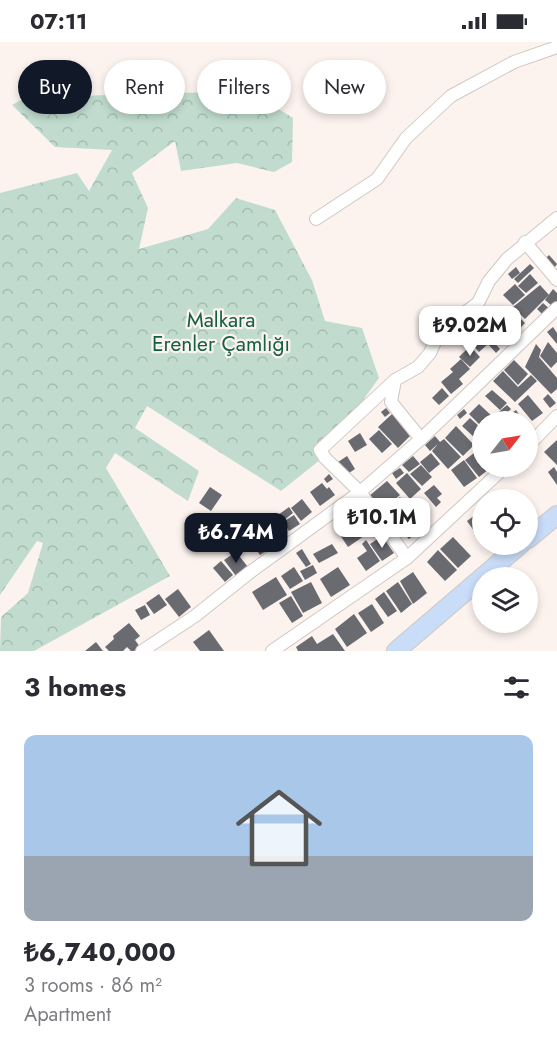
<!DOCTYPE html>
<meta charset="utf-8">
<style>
:root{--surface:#fff;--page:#f7f7f7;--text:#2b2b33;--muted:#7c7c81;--accent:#111827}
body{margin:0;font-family:Jost,sans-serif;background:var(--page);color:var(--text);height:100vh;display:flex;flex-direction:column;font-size:22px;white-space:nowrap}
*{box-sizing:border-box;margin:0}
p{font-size:20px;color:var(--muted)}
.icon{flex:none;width:33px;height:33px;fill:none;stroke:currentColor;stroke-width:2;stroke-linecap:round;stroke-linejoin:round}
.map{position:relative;height:609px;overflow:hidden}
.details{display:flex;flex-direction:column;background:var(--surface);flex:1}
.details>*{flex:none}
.guide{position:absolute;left:18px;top:18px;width:522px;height:54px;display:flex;gap:12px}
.needle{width:39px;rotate:59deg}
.controls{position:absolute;left:472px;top:369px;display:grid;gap:12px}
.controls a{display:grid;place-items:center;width:66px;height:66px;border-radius:50%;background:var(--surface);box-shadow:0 3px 9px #0003;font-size:30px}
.price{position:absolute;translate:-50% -51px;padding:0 14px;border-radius:12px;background:#fff;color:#222;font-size:20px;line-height:39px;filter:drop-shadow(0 2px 3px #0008)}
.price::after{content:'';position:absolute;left:50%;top:36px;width:18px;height:14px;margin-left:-9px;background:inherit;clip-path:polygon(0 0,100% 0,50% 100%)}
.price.on{background:var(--accent);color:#fff}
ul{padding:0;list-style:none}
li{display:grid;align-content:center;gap:12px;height:318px;padding:0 24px}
li span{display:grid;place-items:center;height:186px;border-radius:12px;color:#555}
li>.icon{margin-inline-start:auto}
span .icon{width:108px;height:108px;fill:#fffc;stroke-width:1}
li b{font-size:26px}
h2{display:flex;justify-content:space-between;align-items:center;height:72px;padding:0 24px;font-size:26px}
.pill{padding:0 21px;border-radius:27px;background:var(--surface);box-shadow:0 3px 9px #0003;font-size:21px;line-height:54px}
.pill.on{background:var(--accent);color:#fff}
.status{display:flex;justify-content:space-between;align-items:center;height:42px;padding:0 30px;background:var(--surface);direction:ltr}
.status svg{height:16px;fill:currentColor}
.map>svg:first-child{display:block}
.forest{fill:url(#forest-crowns)}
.building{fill:#6a6a71}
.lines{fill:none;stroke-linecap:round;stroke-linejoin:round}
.minor-casing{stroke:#cfc7c2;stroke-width:14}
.secondary-casing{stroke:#cfc7c2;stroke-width:20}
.minor{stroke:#fff;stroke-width:12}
.secondary{stroke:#c9dcf8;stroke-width:18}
.labels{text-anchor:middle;stroke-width:4.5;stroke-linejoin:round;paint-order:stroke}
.park-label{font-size:21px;fill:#126045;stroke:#fcf3ef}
</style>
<div class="status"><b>07:11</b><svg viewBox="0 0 49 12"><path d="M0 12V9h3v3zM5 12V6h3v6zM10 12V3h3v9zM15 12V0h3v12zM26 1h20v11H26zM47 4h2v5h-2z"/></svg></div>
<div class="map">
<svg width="557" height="609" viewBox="0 0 557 609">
<defs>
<pattern id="forest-crowns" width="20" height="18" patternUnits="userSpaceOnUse" patternTransform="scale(1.5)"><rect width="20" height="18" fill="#c1dccf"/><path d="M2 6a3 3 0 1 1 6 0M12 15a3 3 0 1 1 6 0" fill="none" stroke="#a5bcb1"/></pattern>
</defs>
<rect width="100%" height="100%" fill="#fcf3ef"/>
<path class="forest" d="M52,41L77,54L249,49L293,76L292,120L274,130L237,121L181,129L175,99L132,131L148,166L139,207L208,187L236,156L275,168L312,238L325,279L362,286L379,336L320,418L281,449L147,364L135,386L199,429L188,459L115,411L106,426L170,534L34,609H0L1,575L28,551L43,501L37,499L0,553V151L77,131L89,149L112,108L55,105L12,63Z"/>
<g class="building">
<path d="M549,213L557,222L552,229L543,219Z"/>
<path d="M530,222L534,226L518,241L514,237Z"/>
<path d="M516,225L520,231L512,237L508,232Z"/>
<path d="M530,232L538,241L526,251L518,244Z"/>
<path d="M515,242L525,253L513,263L503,253Z"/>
<path d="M540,243L549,253L525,277L513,265Z"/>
<path d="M553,247L557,251V259L552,264L545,258Z"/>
<path d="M543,261L551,268L545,275L537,267Z"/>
<path d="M504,267L507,271L511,267L525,281L516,290L499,273Z"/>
<path d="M497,276L506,287L492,298L500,307L496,311L488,302L479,310L471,301L484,289L489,294L484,287Z"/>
<path d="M553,285L557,291V302L547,290Z"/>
<path d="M513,292L517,297L512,300L508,296Z"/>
<path d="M548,300L557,311V320L551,326L540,314Z"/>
<path d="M536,302L541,308L539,315L557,336V347L551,352L525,325Z"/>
<path d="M470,304L480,315L470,325L459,315Z"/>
<path d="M461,317L470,327L459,337L463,342L451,352L441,340L453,330L450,327Z"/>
<path d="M514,318L528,332L518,343L504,328Z"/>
<path d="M503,329L518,345L531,333L537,339L515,360L493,339Z"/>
<path d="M442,346L449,354L439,363L432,356Z"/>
<path d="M492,348L507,361L500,368L485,354Z"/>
<path d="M548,352L556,361L550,366L543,357Z"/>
<path d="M528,353L543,371L532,379L518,362Z"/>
<path d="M479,362L494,376L491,380H483V386L469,372Z"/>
<path d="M507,363L511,367L498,380L494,374Z"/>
<path d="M386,366L390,371L385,375L381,370Z"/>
<path d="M464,367L467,371L460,377L457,373Z"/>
<path d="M516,368L524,380H513L509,373Z"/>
<path d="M392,372L411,393L398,406L378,385Z"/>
<path d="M470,376L483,388L476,397L462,384Z"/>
<path d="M456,384L474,403L463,414L445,396Z"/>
<path d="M379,388L392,402L382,411L369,397Z"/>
<path d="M360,391L367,403L355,410L348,399Z"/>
<path d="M435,394L440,400L444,397L461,415L448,427L432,409L438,402L430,409L425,403Z"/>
<path d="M557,398V423L544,410Z"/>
<path d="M479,407L483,413V424H493L479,435L465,418Z"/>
<path d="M431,411L440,422L429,431L420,420Z"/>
<path d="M347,414L355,427L346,433L338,420Z"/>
<path d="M413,414L420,422L409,430L402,423Z"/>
<path d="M464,418L477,436L464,445L451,428Z"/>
<path d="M421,423L432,435L422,444L410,432Z"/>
<path d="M554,425L557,430V443L548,430Z"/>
<path d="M400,426L404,431L396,437L392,431Z"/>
<path d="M407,431L421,447L410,457L396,441Z"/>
<path d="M329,432L333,437L327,441L324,437Z"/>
<path d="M387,439L400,453L382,468L369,454Z"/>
<path d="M322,441L327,447L329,445L335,453L320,464L310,450Z"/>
<path d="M434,443L442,452L437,456L441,460L436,465L424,451Z"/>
<path d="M210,445L222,453L211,469L199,461Z"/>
<path d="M507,448L514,458H504L501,453Z"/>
<path d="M400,455L412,469L397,483L383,469Z"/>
<path d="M302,457L312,470L301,479L291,466Z"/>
<path d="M289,465L293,471L283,479L278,473Z"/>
<path d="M413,470L425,483L409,497L397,484Z"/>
<path d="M479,470L483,475V493L479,496L467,479Z"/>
<path d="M294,473L300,482L289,489L283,480Z"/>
<path d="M275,478L285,494L273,502L263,487Z"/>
<path d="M354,479L364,494L348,505L338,490Z"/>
<path d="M258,483L273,504L260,513L245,492Z"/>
<path d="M382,494L394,511L382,519L370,502Z"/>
<path d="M453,495L471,514L458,526L440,507Z"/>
<path d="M366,498L380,519L366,529L357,516L367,509L362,502Z"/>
<path d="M332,502L338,511L319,521L313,512Z"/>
<path d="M302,507L311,522L306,525L296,511Z"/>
<path d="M438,508L457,528L445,539L427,520Z"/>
<path d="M236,510L248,525L236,534L224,518Z"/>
<path d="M221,519L233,533L225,540L213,526Z"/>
<path d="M313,523L317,531L305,538L300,529Z"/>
<path d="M294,525L303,539L290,547L281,534Z"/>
<path d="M338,525L350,543L331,555L320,537Z"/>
<path d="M413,530L427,551L413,562L400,539Z"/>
<path d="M276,535L287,553L263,568L252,550Z"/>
<path d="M311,540L322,561L303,571L291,550Z"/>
<path d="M398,540L412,562L401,571L386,549Z"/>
<path d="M178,547L191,565L179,575L165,557Z"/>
<path d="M384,550L397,569L388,575L375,557Z"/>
<path d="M159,552L167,563L154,572L146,561Z"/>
<path d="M291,554L303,574L292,581L279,561Z"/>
<path d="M372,562L384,581L371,590L358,571Z"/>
<path d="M145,563L150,573L141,578L135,568Z"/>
<path d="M354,572L367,591L347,605L335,587Z"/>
<path d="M129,581L140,594L135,598L140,605L134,609H131L127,605L123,609H109L105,605L114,597L113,594Z"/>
<path d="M209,588L224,609H200L193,600Z"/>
<path d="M333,592L345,609H298L296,605L312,594L317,602Z"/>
<path d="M96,600L103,609H85Z"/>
</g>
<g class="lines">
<g class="minor-casing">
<g id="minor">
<path d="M316,177L377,137L406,96L451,54L514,20L557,5"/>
<path d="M525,200L557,238"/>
<path d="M395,338L320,408L325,416L360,450L407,516"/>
<path d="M421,397L391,360L395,338L418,325L430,311L440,289L478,261L489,239L507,217L557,176"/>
<path d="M528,404L557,374"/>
<path d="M142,609L195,574L249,531L360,450L421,397L557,266"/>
<path d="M272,609L407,516L506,424"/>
</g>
</g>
<g class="secondary-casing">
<g id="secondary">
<path d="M528,497L557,473"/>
<path d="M396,609L521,502"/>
</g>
</g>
<use href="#minor" class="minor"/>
<use href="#secondary" class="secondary"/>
</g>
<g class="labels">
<g class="park-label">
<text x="221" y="285">Malkara<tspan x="221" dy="24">Erenler Çamlığı</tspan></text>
</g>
</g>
</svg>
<div class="controls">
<a><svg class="needle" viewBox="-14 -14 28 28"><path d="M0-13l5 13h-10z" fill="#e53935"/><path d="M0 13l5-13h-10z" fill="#7c7c81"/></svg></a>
<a><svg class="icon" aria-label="locate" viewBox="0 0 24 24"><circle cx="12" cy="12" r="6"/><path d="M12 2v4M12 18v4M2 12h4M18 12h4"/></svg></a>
<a><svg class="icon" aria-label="layers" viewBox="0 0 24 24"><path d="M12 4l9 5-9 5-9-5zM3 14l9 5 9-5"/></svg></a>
</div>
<b class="price" style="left:470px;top:315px">₺9.02M</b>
<b class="price" style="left:382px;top:507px">₺10.1M</b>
<b class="price on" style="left:236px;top:522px">₺6.74M</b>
<div class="guide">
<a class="pill on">Buy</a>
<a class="pill">Rent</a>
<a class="pill">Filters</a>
<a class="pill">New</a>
</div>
</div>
<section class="details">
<h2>3 homes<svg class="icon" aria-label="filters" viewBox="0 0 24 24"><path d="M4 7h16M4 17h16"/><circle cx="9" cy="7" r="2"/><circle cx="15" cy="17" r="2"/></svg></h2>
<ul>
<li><span style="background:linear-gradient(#a9c7e8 65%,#9aa5b1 0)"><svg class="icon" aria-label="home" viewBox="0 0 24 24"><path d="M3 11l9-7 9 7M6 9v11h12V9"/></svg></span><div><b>₺6,740,000</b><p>3 rooms · 86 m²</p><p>Apartment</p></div></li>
</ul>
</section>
